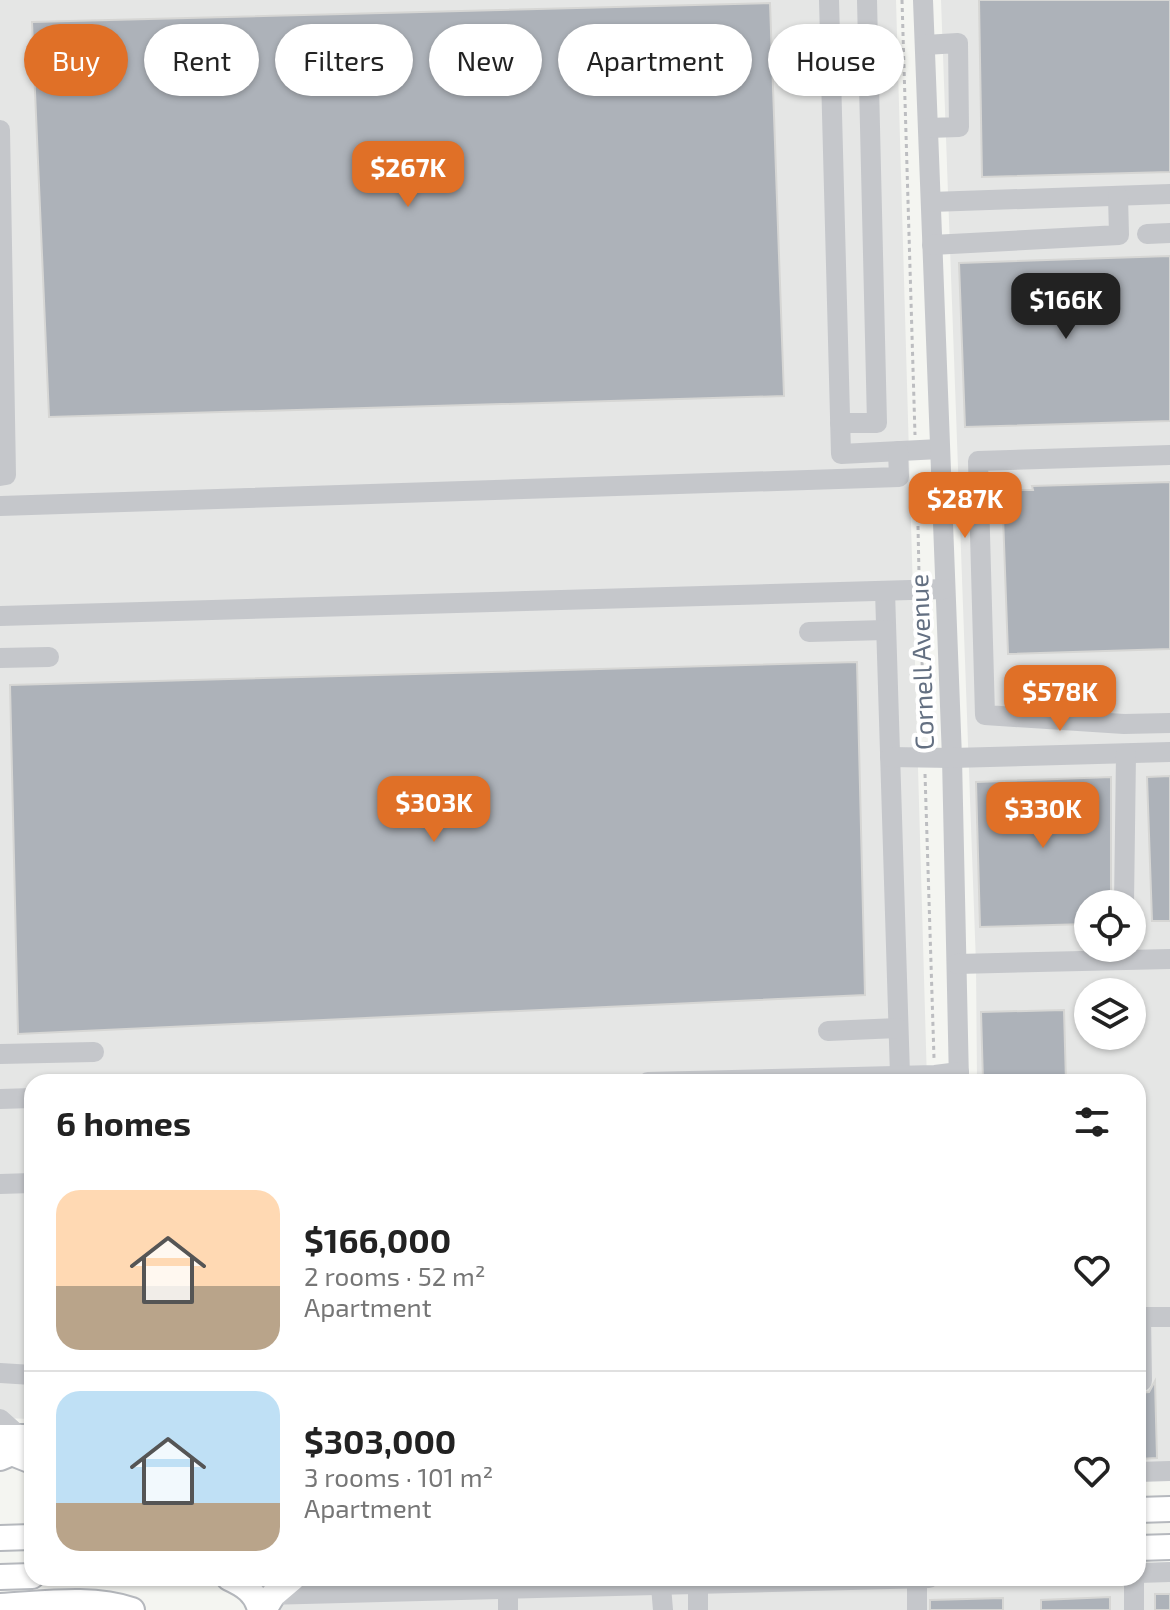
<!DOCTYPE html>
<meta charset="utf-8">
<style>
:root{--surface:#fff;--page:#f6f6f6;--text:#222;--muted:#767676;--line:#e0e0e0;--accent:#e07027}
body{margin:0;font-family:"Exo 2",sans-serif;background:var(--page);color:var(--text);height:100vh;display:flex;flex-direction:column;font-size:30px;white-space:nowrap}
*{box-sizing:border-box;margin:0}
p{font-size:26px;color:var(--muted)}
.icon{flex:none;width:44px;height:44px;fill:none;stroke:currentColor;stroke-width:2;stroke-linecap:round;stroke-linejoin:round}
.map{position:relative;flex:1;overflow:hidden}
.panel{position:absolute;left:24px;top:1074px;width:1122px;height:512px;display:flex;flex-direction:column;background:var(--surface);border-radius:24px;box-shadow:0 2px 6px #0004}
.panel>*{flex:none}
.hud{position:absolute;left:24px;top:24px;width:1122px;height:72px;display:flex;gap:16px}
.fabs{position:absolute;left:1074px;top:890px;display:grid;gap:16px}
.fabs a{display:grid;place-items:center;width:72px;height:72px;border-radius:50%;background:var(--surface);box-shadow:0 2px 6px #0004;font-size:40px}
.price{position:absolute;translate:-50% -68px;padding:0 18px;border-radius:16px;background:var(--accent);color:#fff;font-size:26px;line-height:52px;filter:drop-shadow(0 2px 4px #0008)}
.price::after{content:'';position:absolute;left:50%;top:48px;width:24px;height:18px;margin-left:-12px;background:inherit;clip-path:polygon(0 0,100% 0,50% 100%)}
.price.current{background:#222;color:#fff}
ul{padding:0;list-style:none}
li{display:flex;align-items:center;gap:24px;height:200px;padding:0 32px}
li+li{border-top:2px solid var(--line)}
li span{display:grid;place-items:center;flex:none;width:224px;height:160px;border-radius:24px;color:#555}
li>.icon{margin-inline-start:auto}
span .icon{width:96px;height:96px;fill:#fffc;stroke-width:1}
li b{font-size:34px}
h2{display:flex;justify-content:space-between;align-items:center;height:96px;padding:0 32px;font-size:34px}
.chip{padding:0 28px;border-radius:36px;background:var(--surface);box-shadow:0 2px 6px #0004;font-size:28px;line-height:72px}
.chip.current{background:var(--accent);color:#fff}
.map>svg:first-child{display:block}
.built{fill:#e5e6e5;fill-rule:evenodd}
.building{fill:#adb2b9;stroke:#d6d6d4;stroke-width:2}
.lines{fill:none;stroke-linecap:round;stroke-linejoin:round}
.major-casing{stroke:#b5b8bd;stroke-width:28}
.path{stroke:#bcbdc0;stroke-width:3;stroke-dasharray:4 4;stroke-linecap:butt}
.minor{stroke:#c5c7cb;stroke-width:20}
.major{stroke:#fff;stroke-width:24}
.labels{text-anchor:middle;stroke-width:8;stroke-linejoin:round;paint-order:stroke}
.street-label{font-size:26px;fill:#647082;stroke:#fff}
</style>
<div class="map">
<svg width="1170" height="1610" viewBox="0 0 1170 1610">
<rect width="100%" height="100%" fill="#f4f5f1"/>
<g class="built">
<path d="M0,0H896L927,1082H32V1419L0,1418Z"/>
<path d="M941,0H1170V1465L1138,1466V1082H977L976,964ZM1088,904H1132V948H1088ZM1088,992H1132V1036H1088Z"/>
<path d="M1170,1572V1610H264L273,1595L929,1578H1138Z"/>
</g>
<g class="building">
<path d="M979,0H1170V172L982,177Z"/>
<path d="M770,3L784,396L49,417L32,22Z"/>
<path d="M1170,256V421L965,427L959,263Z"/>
<path d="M1170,482V649L1008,654L1003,516L1008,514V490H1033L1032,486Z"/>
<path d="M857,662L865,995L18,1034L10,685Z"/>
<path d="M1170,776V921H1152L1147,777Z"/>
<path d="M1111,777V904H1088V924L980,927L976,782Z"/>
<path d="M1064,1010L1066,1082H983L981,1012Z"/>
<path d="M1155,1381L1157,1458L1138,1459V1393L1149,1392Z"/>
<rect x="1155" y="1594" width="15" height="16"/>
<path d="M1110,1597V1610H1041V1600Z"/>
<path d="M1003,1598V1610H930V1600Z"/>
</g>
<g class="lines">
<g class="major-casing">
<g id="major">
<path d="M0,1437H32"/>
<path d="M0,1458L12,1453L32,1461"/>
<path d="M1138,1510L1170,1509"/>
<path d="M0,1538L32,1537"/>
<path d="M1138,1548L1170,1547"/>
<path d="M0,1577L32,1576"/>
<path d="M229,1578C244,1585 256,1592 260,1610"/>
<path d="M0,1606C42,1604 91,1596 132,1610"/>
<path d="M264,1610L273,1595L293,1578"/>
</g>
</g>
<g class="path">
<path d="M902,0L915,435"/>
<path d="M917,478L919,574"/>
<path d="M920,606L925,742"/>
<path d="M925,774L934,1058"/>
</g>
<g class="minor">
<path d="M829,0L841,454L940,449"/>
<path d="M923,0L952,758L959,1082"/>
<path d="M925,45L958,43L959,127L928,128"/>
<path d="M0,130L6,475L0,476"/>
<path d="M931,202L1170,194"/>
<path d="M1147,234L1170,233"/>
<path d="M932,245L1119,235L1118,196"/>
<path d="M840,423H877L867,0"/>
<path d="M1170,455L978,461L985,715L1124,724L1170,723"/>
<path d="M0,506L899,477L898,451"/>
<path d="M885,591L900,1075"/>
<path d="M0,616L945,589"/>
<path d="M809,632L886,630"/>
<path d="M0,658L49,657"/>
<path d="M890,757L952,758L1170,752"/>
<path d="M1124,904L1126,754"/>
<path d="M957,964L1170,959"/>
<path d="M828,1031L898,1028"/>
<path d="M0,1054L94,1052"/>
<path d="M648,1082L935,1075L959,1072"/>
<path d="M0,1099L32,1098"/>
<path d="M0,1184L32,1183"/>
<path d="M1138,1317H1170"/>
<path d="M1141,1317L1142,1381"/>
<path d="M0,1373L32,1375"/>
<path d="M0,1419L19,1436"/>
<path d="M1138,1472L1170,1471"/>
<path d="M1138,1573L1170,1572"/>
<path d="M917,1578V1610"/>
<path d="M1134,1578V1610"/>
<path d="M698,1585V1610"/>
<path d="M661,1586L663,1610"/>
<path d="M508,1589V1610"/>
<path d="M265,1595L929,1578"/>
</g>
<use href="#major" class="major"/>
</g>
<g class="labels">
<g class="street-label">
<text transform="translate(922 662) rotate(-92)" y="9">Cornell Avenue</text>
</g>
</g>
</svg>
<div class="fabs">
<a><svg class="icon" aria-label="locate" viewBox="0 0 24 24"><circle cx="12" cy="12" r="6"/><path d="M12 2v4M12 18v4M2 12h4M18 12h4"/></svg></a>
<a><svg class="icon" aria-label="layers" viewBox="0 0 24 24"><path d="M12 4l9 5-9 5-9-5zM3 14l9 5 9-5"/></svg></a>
</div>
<b class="price" style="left:408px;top:209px">$267K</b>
<b class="price current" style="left:1066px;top:341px">$166K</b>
<b class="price" style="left:965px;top:540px">$287K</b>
<b class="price" style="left:1060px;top:733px">$578K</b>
<b class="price" style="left:434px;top:844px">$303K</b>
<b class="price" style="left:1043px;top:850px">$330K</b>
<div class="hud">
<a class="chip current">Buy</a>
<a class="chip">Rent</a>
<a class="chip">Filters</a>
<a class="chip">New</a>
<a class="chip">Apartment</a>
<a class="chip">House</a>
</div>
<section class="panel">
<h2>6 homes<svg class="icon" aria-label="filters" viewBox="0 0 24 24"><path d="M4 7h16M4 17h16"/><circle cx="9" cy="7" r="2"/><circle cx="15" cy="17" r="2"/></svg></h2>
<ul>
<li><span style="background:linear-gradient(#ffd9b3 60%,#b9a48a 0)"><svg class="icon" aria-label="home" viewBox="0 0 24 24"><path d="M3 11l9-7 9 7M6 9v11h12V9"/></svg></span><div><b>$166,000</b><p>2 rooms · 52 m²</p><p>Apartment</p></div><svg class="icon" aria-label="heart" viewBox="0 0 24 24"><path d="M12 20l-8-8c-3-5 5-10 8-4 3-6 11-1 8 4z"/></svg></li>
<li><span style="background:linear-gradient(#bfe0f5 70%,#b9a48a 0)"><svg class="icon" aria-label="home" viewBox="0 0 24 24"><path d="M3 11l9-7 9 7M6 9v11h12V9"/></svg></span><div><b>$303,000</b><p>3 rooms · 101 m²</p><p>Apartment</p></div><svg class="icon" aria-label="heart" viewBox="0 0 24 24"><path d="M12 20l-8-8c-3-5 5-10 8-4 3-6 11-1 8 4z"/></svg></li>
</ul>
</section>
</div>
